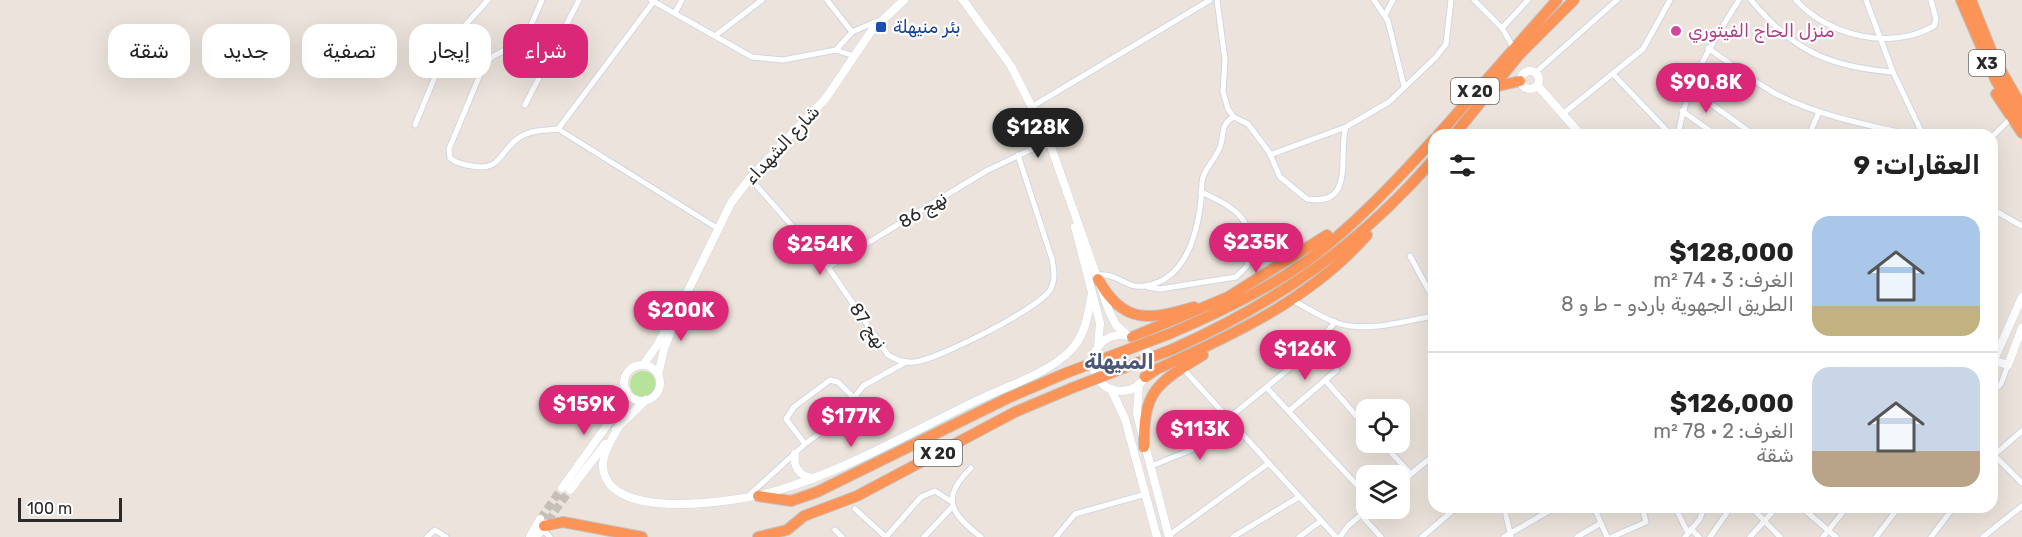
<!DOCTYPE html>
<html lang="ar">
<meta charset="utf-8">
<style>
:root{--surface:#fff;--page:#f6f6f6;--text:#222;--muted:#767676;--line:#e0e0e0;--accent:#db2777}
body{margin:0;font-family:Rubik,"Noto Sans Arabic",sans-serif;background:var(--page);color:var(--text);direction:rtl;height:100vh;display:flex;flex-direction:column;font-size:22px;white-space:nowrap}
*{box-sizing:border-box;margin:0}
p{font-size:20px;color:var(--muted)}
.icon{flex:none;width:33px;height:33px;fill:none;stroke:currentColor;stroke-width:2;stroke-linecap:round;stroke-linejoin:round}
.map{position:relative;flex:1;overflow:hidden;direction:ltr}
.panel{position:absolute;left:1428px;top:129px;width:570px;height:384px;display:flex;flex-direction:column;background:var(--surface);border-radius:18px;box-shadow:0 6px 24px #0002;direction:rtl}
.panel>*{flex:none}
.hud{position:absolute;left:18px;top:24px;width:570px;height:54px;direction:rtl;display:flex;gap:12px}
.buttons{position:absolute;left:1356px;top:399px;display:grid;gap:12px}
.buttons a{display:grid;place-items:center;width:54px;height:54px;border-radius:12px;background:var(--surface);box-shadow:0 6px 24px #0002;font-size:30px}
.scale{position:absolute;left:18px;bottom:15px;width:104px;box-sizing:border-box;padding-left:6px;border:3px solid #2a2a2a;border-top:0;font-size:16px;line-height:21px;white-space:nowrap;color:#2a2a2a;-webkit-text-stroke:4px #fff;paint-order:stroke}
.price{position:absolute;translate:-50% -51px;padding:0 14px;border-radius:21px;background:var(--accent);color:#fff;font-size:20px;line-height:39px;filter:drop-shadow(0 2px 3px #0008)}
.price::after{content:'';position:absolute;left:50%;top:36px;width:18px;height:14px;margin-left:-9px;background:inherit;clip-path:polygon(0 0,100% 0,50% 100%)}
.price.current{background:#222;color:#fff}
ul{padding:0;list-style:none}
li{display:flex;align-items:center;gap:18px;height:150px;padding:0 18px}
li+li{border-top:2px solid var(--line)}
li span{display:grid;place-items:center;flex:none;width:168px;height:120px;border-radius:18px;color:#555}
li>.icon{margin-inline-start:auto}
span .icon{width:72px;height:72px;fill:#fffc;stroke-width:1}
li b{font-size:26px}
h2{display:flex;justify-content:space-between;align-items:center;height:72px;padding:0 18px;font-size:26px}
.pill{padding:0 21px;border-radius:18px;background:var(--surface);box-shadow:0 6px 24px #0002;font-size:21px;line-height:54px}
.pill.current{background:var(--accent);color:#fff}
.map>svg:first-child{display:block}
.green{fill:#b7e299}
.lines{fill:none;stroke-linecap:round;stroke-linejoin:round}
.secondary-tunnel{stroke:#c5bfb8;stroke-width:8;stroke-dasharray:8 4;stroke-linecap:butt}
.street-casing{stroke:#d1d6e3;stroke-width:7}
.secondary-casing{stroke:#d1d6e3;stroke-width:9}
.highway-casing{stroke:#c3c3c3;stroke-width:12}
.street{stroke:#fff;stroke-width:5}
.secondary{stroke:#fff;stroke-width:8}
.highway{stroke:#fc9357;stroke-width:10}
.highway-bridge-casing{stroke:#c3c3c3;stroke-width:12;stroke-linecap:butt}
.highway-bridge{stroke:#fc9357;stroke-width:10}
.transit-dot{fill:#1a4fb4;stroke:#fff;stroke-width:2}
.hotel-dot{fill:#d1479c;stroke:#fff;stroke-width:2}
.labels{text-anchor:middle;stroke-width:4.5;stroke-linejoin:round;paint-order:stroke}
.shield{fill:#fff;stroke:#6a6a6a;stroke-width:1.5}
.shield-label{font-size:16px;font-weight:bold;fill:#2a2a2a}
.transit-label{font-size:18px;fill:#164399;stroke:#fff;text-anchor:start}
.hotel-label{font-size:18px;fill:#b23c85;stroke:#fff;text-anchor:start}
.street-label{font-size:18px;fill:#2a2a2a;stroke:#fff}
.quarter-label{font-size:21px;font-weight:bold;fill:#4b577a;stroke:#fff}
</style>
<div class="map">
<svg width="2022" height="537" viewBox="0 0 2022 537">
<rect width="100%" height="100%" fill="#ece4dc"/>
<circle class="green" cx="643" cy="384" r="13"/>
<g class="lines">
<g class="secondary-tunnel">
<path d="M540,519L562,488"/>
<path d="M548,521L570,490"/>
</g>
<g class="street-casing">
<g id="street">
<path d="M542,0L525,39L492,57L484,65L449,149L450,158C456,163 464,165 472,166C502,172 499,150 520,137C531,130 546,130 558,129L717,228"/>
<path d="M651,0L752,57L783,60L836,50L854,56"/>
<path d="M827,0L852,32"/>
<path d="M1217,0L1225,60L1223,92L1228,109L1234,117L1248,124L1269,152L1280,177L1307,199C1357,207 1337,154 1346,127"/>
<path d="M1374,0L1388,21L1404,86"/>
<path d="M1474,0L1502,28L1513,47"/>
<path d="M1751,0C1793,51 1829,67 1893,72"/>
<path d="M1796,0C1828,36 1891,51 1934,26L1936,19L1931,0"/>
<path d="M1866,0L1893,72L1923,135"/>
<path d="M676,11L682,0"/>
<path d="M1385,15L1393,0"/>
<path d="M1502,28L1528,0"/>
<path d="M716,35L762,0"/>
<path d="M1708,48C1731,64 1754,82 1778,95C1820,116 1867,125 1912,135"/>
<path d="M836,50L852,32L880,20"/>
<path d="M1536,72L1617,0"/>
<path d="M1613,74L1671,135"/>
<path d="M1689,88L1754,135"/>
<path d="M525,105L579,0"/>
<path d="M1033,106L1210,0"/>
<path d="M1682,111L1716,135"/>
<path d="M1564,113L1643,49L1670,0"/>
<path d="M415,125L449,43L488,0"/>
<path d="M558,129L654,1"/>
<path d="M1678,135C1687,83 1711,44 1739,0"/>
<path d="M1809,135L1819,112"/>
<path d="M1992,137L2011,118"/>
<path d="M1270,155L1346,127L1389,102L1436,57L1446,44L1451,0"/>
<path d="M750,178L828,267L888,355C897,360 904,363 914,362C937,360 1038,309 1050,290C1056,280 1054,270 1052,259L1018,155"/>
<path d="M1992,209L2022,226"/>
<path d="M1410,256L1434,300"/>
<path d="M828,267L986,171L1049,141"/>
<path d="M1097,275C1120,273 1125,289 1145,286C1185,280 1197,236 1201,200C1202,192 1201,185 1203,177C1207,166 1218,156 1221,144C1224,133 1221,123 1234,117"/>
<path d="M1148,287L1160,289L1236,277L1247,266C1259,221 1236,208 1201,192"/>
<path d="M1292,300C1306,307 1322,318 1337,323C1367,333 1404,321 1434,316"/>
<path d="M1992,371L1994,360"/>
<path d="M1187,373L1336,537"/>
<path d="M1325,380L1366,427"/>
<path d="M1267,388L1366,495"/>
<path d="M1992,392L2001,384L2008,365"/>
<path d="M1289,411L1337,370"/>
<path d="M1229,418L1315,347L1335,322"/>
<path d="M1381,442L1411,474"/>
<path d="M805,444L786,419L794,407L830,380L838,382L854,398"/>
<path d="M1992,453L2022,483"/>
<path d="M1993,456L2022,431"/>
<path d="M1149,467L1240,430"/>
<path d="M971,468C940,498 950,513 981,537"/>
<path d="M1400,483L1434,455"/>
<path d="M747,497L805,444L850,411L854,398L863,386L906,362"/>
<path d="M1504,507L1511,537"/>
<path d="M1594,507L1607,537"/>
<path d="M1675,507L1688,533"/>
<path d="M1751,507L1780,537"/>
<path d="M1801,507L1836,537"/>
<path d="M855,509L886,537L921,497L935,491L952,502"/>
<path d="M1361,515L1381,537"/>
<path d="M542,529L550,537"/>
<path d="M1691,529L1699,537"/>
<path d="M835,530L842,537"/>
<path d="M1168,536L1269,463"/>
<path d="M427,537L435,530L446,537"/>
<path d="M924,537L953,506"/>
<path d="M1056,537L1075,514L1146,494"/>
<path d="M1233,537L1299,497"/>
<path d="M1299,537L1321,521"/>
<path d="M1340,537L1348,526L1369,508"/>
<path d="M1422,537L1457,507"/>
<path d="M1504,537L1556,507"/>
<path d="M1577,537L1601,523"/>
<path d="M1612,537L1646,522L1642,507"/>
<path d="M1685,537L1700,519L1704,507"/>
<path d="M1710,537L1731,507"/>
<path d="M1750,537L1777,507"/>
<path d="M1823,537L1847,507"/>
<path d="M1876,537L1899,507"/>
<path d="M1931,537L1954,507"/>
<path d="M1983,537L2022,506"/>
</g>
</g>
<g class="secondary-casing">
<g id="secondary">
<path d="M963,0L1011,66L1049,141L1109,311L1116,325L1127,335"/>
<circle cx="1530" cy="80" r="9"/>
<path d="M1538,86L1581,135"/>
<path d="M1075,227L1100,323L1098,346"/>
<circle cx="1121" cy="363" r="28"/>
<path d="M1992,360L2008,365L2022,328"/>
<path d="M1994,360L2022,297"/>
<path d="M643,365L658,344L675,310"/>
<circle cx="642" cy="383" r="18"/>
<path d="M658,375L664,349L681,305L731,203L750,178L826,98L872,30L904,0"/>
<path d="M1139,384L1137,414L1169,537"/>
<path d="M1111,389L1125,419L1157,537"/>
<path d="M619,426C613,438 602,453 603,467C607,524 744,501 779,490C849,469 913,431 978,400C1007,386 1047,374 1070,351C1086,335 1088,314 1092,293"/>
<path d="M616,429L646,400"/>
<path d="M795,454C793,466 799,475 811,478"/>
<path d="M562,488L618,410L626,390"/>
<path d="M570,490L605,444"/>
<path d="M530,537L540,519"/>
<path d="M536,537L546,524"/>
</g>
</g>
<g class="highway-casing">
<g id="highway">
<path d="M1961,0L1996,81L2022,121"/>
<path d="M1971,0L1995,60L2022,107"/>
<path d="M1494,87L1520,81"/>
<path d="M1996,94L2022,133"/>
<path d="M1438,135L1557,0"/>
<path d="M1454,135L1519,55L1574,0"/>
<path d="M1098,279C1123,325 1150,320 1194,307"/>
<path d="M1169,334C1216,314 1262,292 1304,263C1350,230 1396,181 1434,139"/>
<path d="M1132,337L1228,297L1327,235"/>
<path d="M1173,349C1279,301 1358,246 1434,159"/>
<path d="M1145,377L1157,369C1233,335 1311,299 1367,235"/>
<path d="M1144,447C1143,389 1158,383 1203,355"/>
<path d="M758,496L791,501L817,492L1008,398L1066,373"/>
<path d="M544,526L563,522L642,537"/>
<path d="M758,537L787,530L804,516L857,496L1015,412L1072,388"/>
</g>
</g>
<use href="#street" class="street"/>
<use href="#secondary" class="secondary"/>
<use href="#highway" class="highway"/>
<g class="highway-bridge-casing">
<g id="highway-bridge">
<path d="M1066,373L1169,334"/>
<path d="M1072,388L1173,349"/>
</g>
</g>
<use href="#highway-bridge" class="highway-bridge"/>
</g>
<rect class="transit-dot" x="875" y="21" width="12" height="12" rx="3"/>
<circle class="hotel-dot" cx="1676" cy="31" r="6"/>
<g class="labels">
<g class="shield">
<rect x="1969" y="50" width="36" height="26" rx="4.5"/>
<rect x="1451" y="78" width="48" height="26" rx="4.5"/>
<rect x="914" y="440" width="48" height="26" rx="4.5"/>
</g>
<g class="shield-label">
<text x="1987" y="69">X3</text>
<text x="1475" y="97">X 20</text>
<text x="938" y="459">X 20</text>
</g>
<g class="transit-label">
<text x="893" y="33">بئر منيهلة</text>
</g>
<g class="hotel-label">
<text x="1688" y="37">منزل الحاج الفيتوري</text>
</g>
<g class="street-label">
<text transform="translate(782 145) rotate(-47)" y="6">شارع الشهداء</text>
<text transform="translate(923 210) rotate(-31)" y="6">نهج 86</text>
<text transform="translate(868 326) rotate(56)" y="6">نهج 87</text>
</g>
<g class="quarter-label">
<text x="1119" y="369">المنيهلة</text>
</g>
</g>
</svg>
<div class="buttons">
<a><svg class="icon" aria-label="locate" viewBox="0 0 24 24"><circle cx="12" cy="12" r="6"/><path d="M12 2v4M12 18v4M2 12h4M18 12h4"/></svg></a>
<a><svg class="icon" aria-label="layers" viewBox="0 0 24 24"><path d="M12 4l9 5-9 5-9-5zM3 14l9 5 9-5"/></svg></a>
</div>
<div class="scale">100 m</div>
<b class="price" style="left:1706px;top:114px">$90.8K</b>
<b class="price current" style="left:1038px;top:159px">$128K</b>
<b class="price" style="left:1256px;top:274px">$235K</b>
<b class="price" style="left:820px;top:276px">$254K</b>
<b class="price" style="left:681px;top:342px">$200K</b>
<b class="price" style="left:1305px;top:381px">$126K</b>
<b class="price" style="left:584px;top:436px">$159K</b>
<b class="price" style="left:851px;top:448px">$177K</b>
<b class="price" style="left:1200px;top:461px">$113K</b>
<div class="hud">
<a class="pill current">شراء</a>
<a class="pill">إيجار</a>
<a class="pill">تصفية</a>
<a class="pill">جديد</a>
<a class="pill">شقة</a>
</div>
<section class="panel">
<h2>العقارات: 9<svg class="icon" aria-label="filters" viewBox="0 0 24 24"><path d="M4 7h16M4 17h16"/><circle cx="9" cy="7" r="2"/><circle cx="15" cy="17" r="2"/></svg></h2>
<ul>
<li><span style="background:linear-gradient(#a9c7e8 75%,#c2b280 0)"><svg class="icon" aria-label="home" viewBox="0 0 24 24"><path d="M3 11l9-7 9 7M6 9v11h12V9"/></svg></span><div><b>$128,000</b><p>الغرف: 3 · 74 m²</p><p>الطريق الجهوية باردو - ط و 8</p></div></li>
<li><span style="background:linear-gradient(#c9d6e8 70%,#b9a48a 0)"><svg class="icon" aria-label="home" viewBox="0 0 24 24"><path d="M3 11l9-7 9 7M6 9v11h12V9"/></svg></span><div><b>$126,000</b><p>الغرف: 2 · 78 m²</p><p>شقة</p></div></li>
</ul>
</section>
</div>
